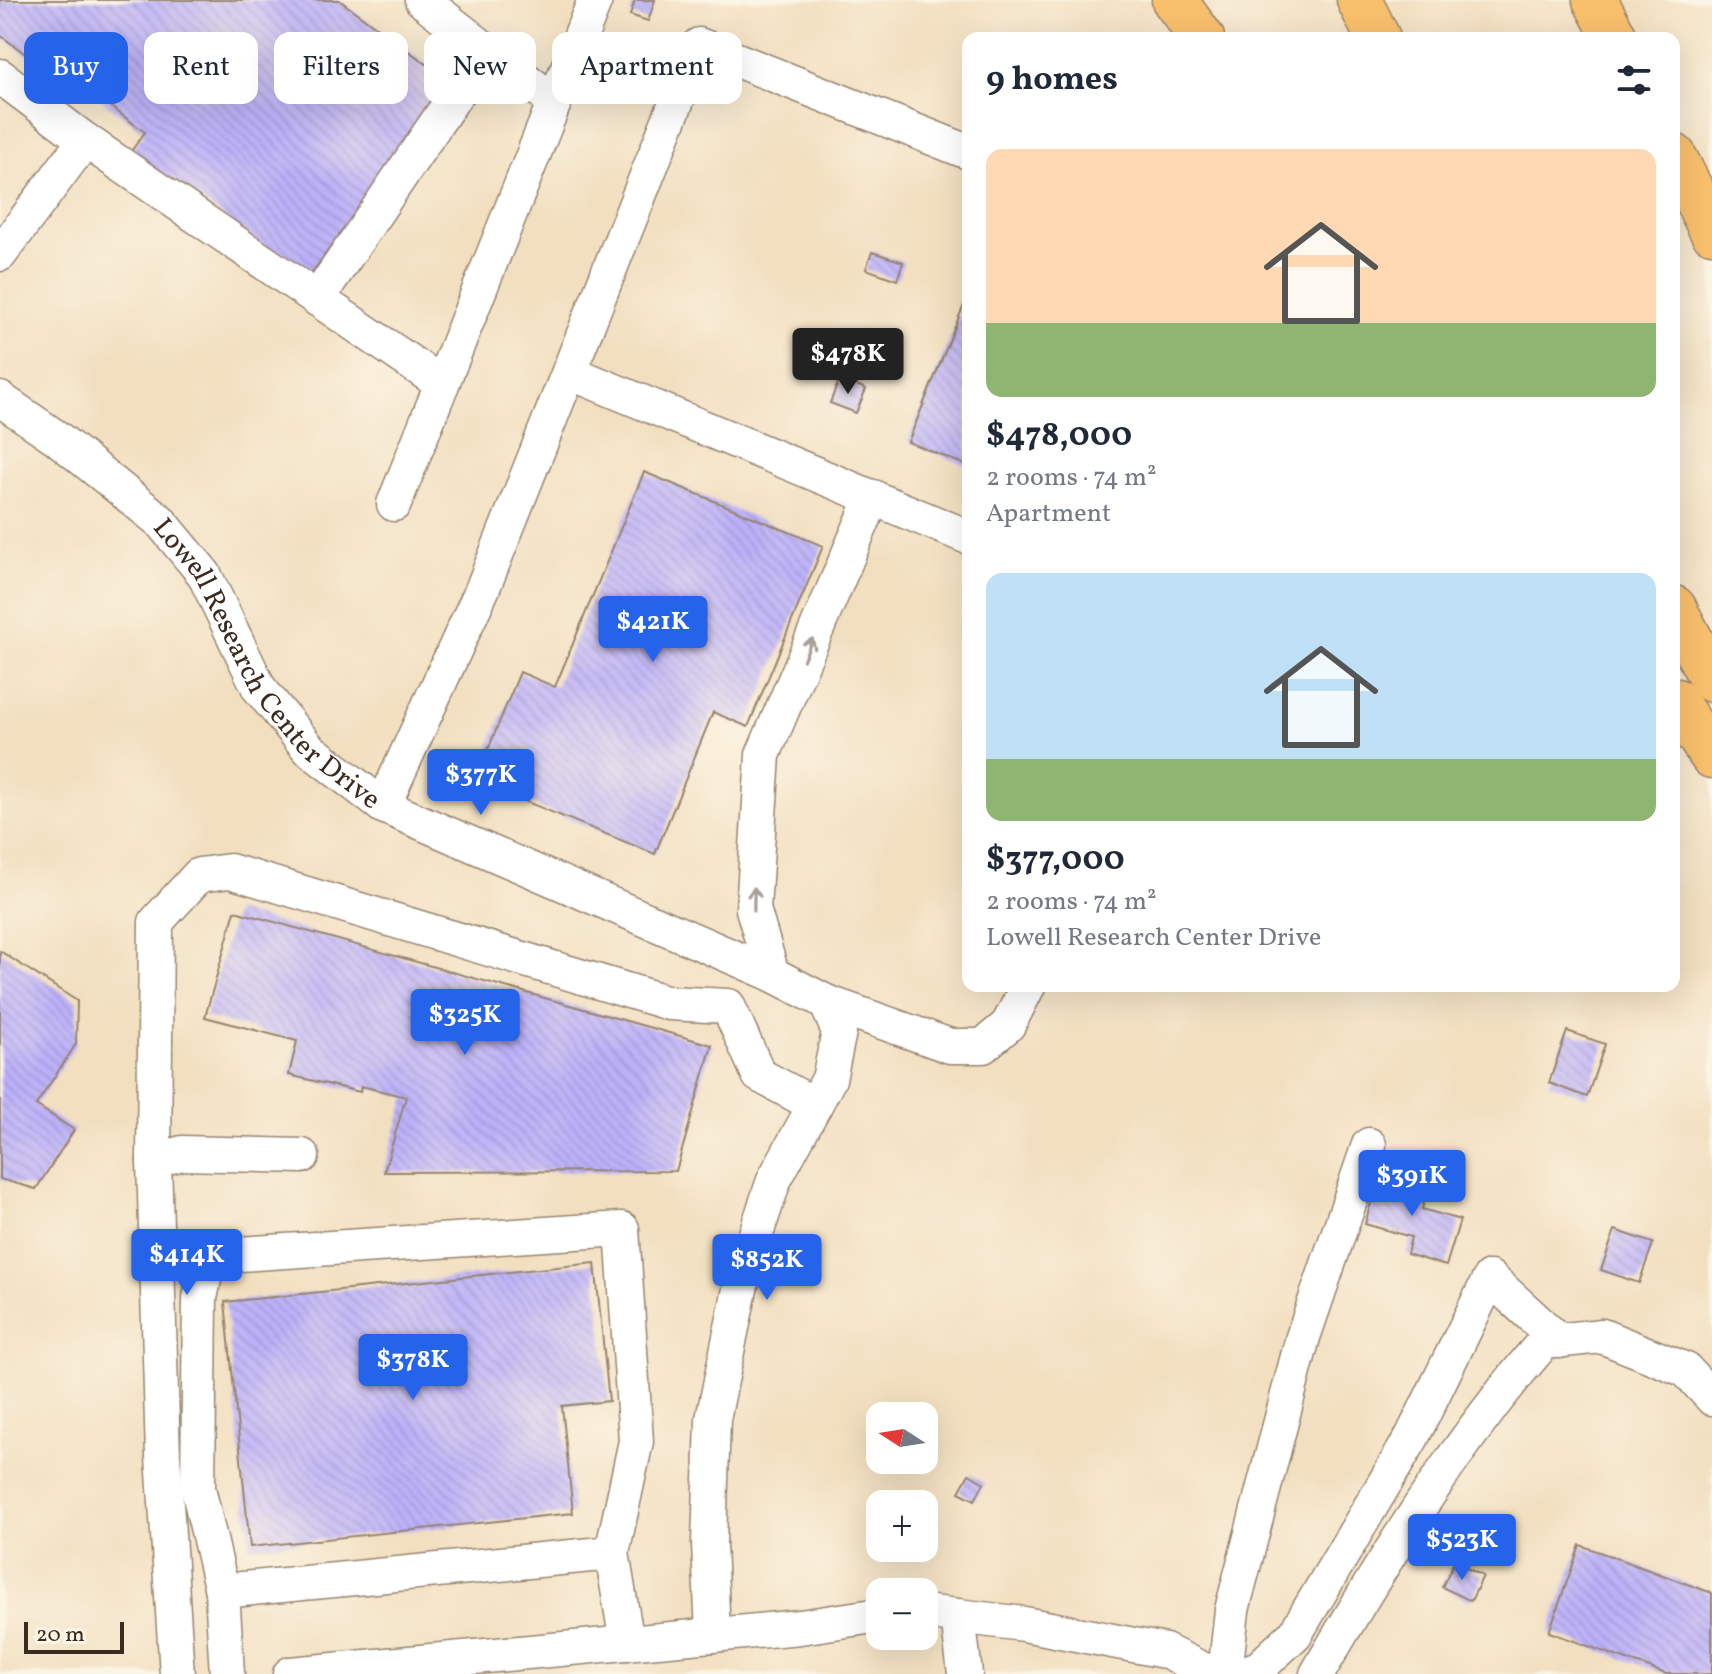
<!DOCTYPE html>
<meta charset="utf-8">
<style>
:root{--surface:#fff;--page:#f2f2f3;--text:#1f2937;--muted:#747a83;--accent:#2563eb}
body{margin:0;font-family:Vollkorn,serif;background:var(--page);color:var(--text);height:100vh;display:flex;flex-direction:column;font-size:30px;white-space:nowrap}
*{box-sizing:border-box;margin:0}
p{font-size:26px;color:var(--muted)}
.icon{flex:none;width:44px;height:44px;fill:none;stroke:currentColor;stroke-width:2;stroke-linecap:round;stroke-linejoin:round}
.map{position:relative;flex:1;overflow:hidden}
.drawer{position:absolute;left:962px;top:32px;width:718px;height:960px;display:flex;flex-direction:column;background:var(--surface);border-radius:16px;box-shadow:0 8px 32px #0002}
.drawer>*{flex:none}
.banner{position:absolute;left:24px;top:32px;width:760px;height:72px;display:flex;gap:16px}
.needle{width:52px;rotate:282deg}
.tools{position:absolute;left:866px;top:1402px;display:grid;gap:16px}
.tools a{display:grid;place-items:center;width:72px;height:72px;border-radius:16px;background:var(--surface);box-shadow:0 8px 32px #0002;font-size:40px}
.scale{position:absolute;left:24px;bottom:20px;width:100px;box-sizing:border-box;padding-left:8px;border:4px solid #3b2a1e;border-top:0;font-size:22px;line-height:28px;white-space:nowrap;color:#3b2a1e;-webkit-text-stroke:6px #fcf5e5;paint-order:stroke}
.price{position:absolute;translate:-50% -68px;padding:0 18px;border-radius:8px;background:var(--accent);color:#fff;font-size:26px;line-height:52px;filter:drop-shadow(0 2px 4px #0008)}
.price::after{content:'';position:absolute;left:50%;top:48px;width:24px;height:18px;margin-left:-12px;background:inherit;clip-path:polygon(0 0,100% 0,50% 100%)}
.price.current{background:#222;color:#fff}
ul{padding:0;list-style:none}
li{display:grid;align-content:center;gap:16px;height:424px;padding:0 24px}
li span{display:grid;place-items:center;height:248px;border-radius:16px;color:#555}
li>.icon{margin-inline-start:auto}
span .icon{width:144px;height:144px;fill:#fffc;stroke-width:1}
li b{font-size:34px}
h2{display:flex;justify-content:space-between;align-items:center;height:96px;padding:0 24px;font-size:34px}
.pill{padding:0 28px;border-radius:16px;background:var(--surface);box-shadow:0 8px 32px #0002;font-size:28px;line-height:72px}
.pill.current{background:var(--accent);color:#fff}
.map>svg:first-child{display:block}
.building{fill:url(#building-back-hatch)}
.lines{fill:none;stroke-linecap:round;stroke-linejoin:round}
.minor-casing{stroke:#96846f;stroke-width:37}
.highway-casing{stroke:#96846f;stroke-width:47}
.minor{stroke:#fff;stroke-width:34}
.highway{stroke:#f8bf6c;stroke-width:44}
.oneway{stroke:#a79f9a}
.labels{text-anchor:middle;stroke-width:8;stroke-linejoin:round;paint-order:stroke}
.street-label{font-size:28px;fill:#3b2a1e;stroke:#fcf5e5}
</style>
<div class="map">
<svg width="1712" height="1674" viewBox="0 0 1712 1674">
<defs>
<pattern id="building-back-hatch" width="6" height="6" patternUnits="userSpaceOnUse" patternTransform="scale(2)"><rect width="6" height="6" fill="#bcb1f9"/><path d="M-1 5l2 2M0 0l6 6M5-1l2 2" fill="none" stroke="#a298d5"/></pattern>
</defs>
<rect width="100%" height="100%" fill="#fcf5e5"/>
<filter id="ink" filterUnits="userSpaceOnUse"><feTurbulence type="fractalNoise" baseFrequency=".0125" numOctaves="2"/><feDisplacementMap in="SourceGraphic" scale="16" xChannelSelector="R" yChannelSelector="G"/><feConvolveMatrix kernelMatrix="1 2 1 2 8 2 1 2 1" color-interpolation-filters="sRGB"/></filter>
<filter id="wash" filterUnits="userSpaceOnUse"><feTurbulence type="fractalNoise" baseFrequency=".006" numOctaves="4" result="noise"/><feDisplacementMap in="SourceGraphic" scale="32" xChannelSelector="R" yChannelSelector="G"/><feGaussianBlur stdDeviation="1.8" result="paint"/><feColorMatrix in="noise" values="0 0 0 0 0 0 0 0 0 0 0 0 0 0 0 0 0 1.4 0 .05"/><feComposite in="paint" operator="in"/></filter>
<g filter="url(#wash)">
<rect width="100%" height="100%" fill="#f2dfc0"/>
<g id="blocks">
<g class="building">
<path d="M0,0H339L451,82L308,278L172,179L169,183L129,154L145,132L37,53L32,59L0,35Z"/>
<path d="M635,0H655L648,21L630,15Z"/>
<path d="M872,252L903,262L897,280L866,269Z"/>
<path d="M968,295V466L908,442Z"/>
<path d="M840,378L866,389L856,413L830,403Z"/>
<path d="M644,472L823,546L748,727L713,712L655,854L475,781L520,672L555,687Z"/>
<path d="M235,911L712,1045L676,1171L384,1172L406,1097L361,1086L360,1092L289,1075L297,1041L205,1017Z"/>
<path d="M0,951L77,1001L76,1044L36,1105L74,1130L36,1189L0,1179Z"/>
<path d="M1567,1031L1605,1044L1587,1097L1549,1083Z"/>
<path d="M1380,1170L1429,1185L1422,1209L1460,1220L1446,1266L1407,1254L1411,1237L1365,1224Z"/>
<path d="M1615,1230L1653,1243L1639,1283L1601,1270Z"/>
<path d="M595,1263L609,1401L562,1406L573,1513L250,1547L225,1302Z"/>
<path d="M969,1474L984,1483L975,1500L959,1492Z"/>
<path d="M1580,1545L1712,1593V1674H1666L1549,1632Z"/>
<path d="M1454,1562L1483,1576L1471,1601L1442,1587Z"/>
</g>
</g>
</g>
<g filter="url(#ink)">
<use href="#blocks" fill-opacity="0" stroke="#96846f" stroke-width="2"/>
<g class="lines">
<g class="minor-casing">
<g id="minor">
<path d="M486,50L554,101"/>
<path d="M0,76L85,140L442,384"/>
<path d="M0,254L85,140"/>
<path d="M317,299L486,50L422,0"/>
<path d="M569,372L968,537"/>
<path id="s1" d="M0,399L57,438L160,521L204,574L259,688L309,749L383,806L772,974L826,1002L950,1046H983L1008,1025L1028,986"/>
<path d="M394,504L595,0"/>
<path d="M383,806L482,590L699,45L968,152"/>
<path d="M772,974L753,909L763,755L873,497"/>
<path d="M154,1161L182,1153L302,1156"/>
<path d="M222,1591L198,1488L200,1298L209,1256L622,1229L636,1441L612,1553"/>
<path d="M924,1612L1024,1624L1165,1651L1212,1674"/>
<path d="M958,1616L965,1674"/>
<path d="M713,1635L709,1544L713,1419L744,1270L774,1180L829,1079L839,1032L826,1002"/>
<path d="M177,1674L163,1456L154,1161L156,922L199,875L230,871L669,1003L728,1006L759,1075L815,1105"/>
<path d="M227,1674L222,1591L612,1553L627,1643"/>
<path d="M290,1674L800,1627L880,1615"/>
<path d="M1225,1674L1232,1610L1303,1337L1369,1145"/>
<path d="M1242,1674L1259,1668L1295,1634L1412,1437L1490,1278L1559,1341"/>
<path d="M1317,1674C1384,1559 1456,1443 1544,1342L1602,1336L1686,1370L1712,1398"/>
</g>
</g>
<g class="highway-casing">
<g id="highway">
<path d="M1174,0L1202,38"/>
<path d="M1359,0L1378,38"/>
<path d="M1595,0L1615,38"/>
<path d="M1674,156L1712,231"/>
<path d="M1674,608L1712,680"/>
<path d="M1674,700L1712,756"/>
</g>
</g>
<use href="#minor" class="minor"/>
<use href="#highway" class="highway"/>
</g>
<defs><path id="oneway-shaft" d="M-6 0H5M1.5-3L5.5 0L1.5 3" fill="none" stroke-width="1.6" stroke-linecap="round" stroke-linejoin="round" transform="scale(2)"/></defs>
<g class="oneway">
<use href="#oneway-shaft" transform="translate(808 649) rotate(-67)"/>
<use href="#oneway-shaft" transform="translate(754 899) rotate(-89)"/>
</g>
</g>
<g class="labels">
<g class="street-label">
<text dy="10" stroke="none"><textPath href="#s1" startOffset="382">Lowell Research Center Drive</textPath></text>
</g>
</g>
</svg>
<div class="tools">
<a><svg class="needle" viewBox="-14 -14 28 28"><path d="M0-13l5 13h-10z" fill="#e53935"/><path d="M0 13l5-13h-10z" fill="#747a83"/></svg></a>
<a>+</a>
<a>−</a>
</div>
<div class="scale">20 m</div>
<b class="price current" style="left:848px;top:396px">$478K</b>
<b class="price" style="left:653px;top:664px">$421K</b>
<b class="price" style="left:481px;top:817px">$377K</b>
<b class="price" style="left:465px;top:1057px">$325K</b>
<b class="price" style="left:1412px;top:1218px">$391K</b>
<b class="price" style="left:187px;top:1297px">$414K</b>
<b class="price" style="left:767px;top:1302px">$852K</b>
<b class="price" style="left:413px;top:1402px">$378K</b>
<b class="price" style="left:1462px;top:1582px">$523K</b>
<div class="banner">
<a class="pill current">Buy</a>
<a class="pill">Rent</a>
<a class="pill">Filters</a>
<a class="pill">New</a>
<a class="pill">Apartment</a>
</div>
<section class="drawer">
<h2>9 homes<svg class="icon" aria-label="filters" viewBox="0 0 24 24"><path d="M4 7h16M4 17h16"/><circle cx="9" cy="7" r="2"/><circle cx="15" cy="17" r="2"/></svg></h2>
<ul>
<li><span style="background:linear-gradient(#ffd9b3 70%,#8fb573 0)"><svg class="icon" aria-label="home" viewBox="0 0 24 24"><path d="M3 11l9-7 9 7M6 9v11h12V9"/></svg></span><div><b>$478,000</b><p>2 rooms · 74 m²</p><p>Apartment</p></div></li>
<li><span style="background:linear-gradient(#bfe0f5 75%,#8fb573 0)"><svg class="icon" aria-label="home" viewBox="0 0 24 24"><path d="M3 11l9-7 9 7M6 9v11h12V9"/></svg></span><div><b>$377,000</b><p>2 rooms · 74 m²</p><p>Lowell Research Center Drive</p></div></li>
</ul>
</section>
</div>
